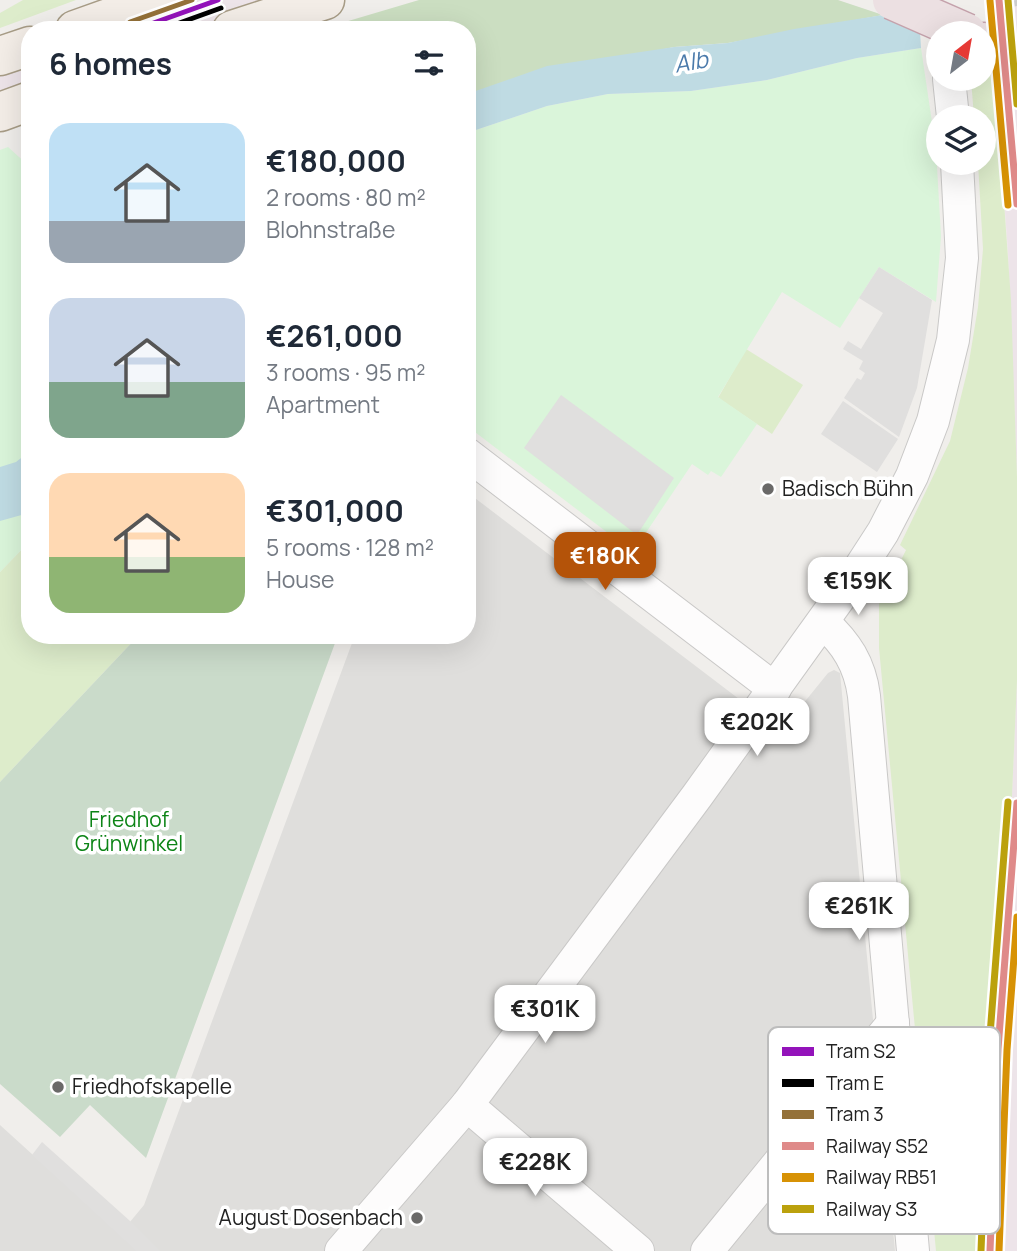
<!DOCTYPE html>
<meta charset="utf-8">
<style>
:root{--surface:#fff;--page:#f2f2f3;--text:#1f2937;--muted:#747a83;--accent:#b45309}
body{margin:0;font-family:Manrope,sans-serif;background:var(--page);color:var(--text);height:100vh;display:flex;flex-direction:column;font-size:26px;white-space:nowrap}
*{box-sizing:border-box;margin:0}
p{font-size:23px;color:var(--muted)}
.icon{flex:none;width:38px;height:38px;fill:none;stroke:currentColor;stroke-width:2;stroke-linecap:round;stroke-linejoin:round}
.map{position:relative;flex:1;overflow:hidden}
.panel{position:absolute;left:21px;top:21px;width:455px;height:623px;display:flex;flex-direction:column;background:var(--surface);border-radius:28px;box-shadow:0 7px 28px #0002}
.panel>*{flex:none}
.needle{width:46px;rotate:31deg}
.fabs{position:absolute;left:926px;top:21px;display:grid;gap:14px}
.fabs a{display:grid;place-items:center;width:70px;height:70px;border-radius:50%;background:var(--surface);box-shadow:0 7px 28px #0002;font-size:35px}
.price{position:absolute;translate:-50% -60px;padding:0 16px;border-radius:14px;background:#fff;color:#222;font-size:23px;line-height:46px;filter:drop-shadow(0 2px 4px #0008)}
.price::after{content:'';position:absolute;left:50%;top:42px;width:21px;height:16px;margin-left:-10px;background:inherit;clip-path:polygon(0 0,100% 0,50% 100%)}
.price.active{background:var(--accent);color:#fff}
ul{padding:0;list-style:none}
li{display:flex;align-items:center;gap:21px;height:175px;padding:0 28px}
li span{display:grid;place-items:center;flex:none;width:196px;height:140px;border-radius:21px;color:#555}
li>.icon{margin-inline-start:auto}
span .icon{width:84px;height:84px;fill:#fffc;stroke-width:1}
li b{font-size:30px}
h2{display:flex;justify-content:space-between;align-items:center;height:84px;padding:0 28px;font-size:30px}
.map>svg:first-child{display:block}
.residential{fill:#dfdedc}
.industrial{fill:#ede4e9}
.grass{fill:#ddeccb}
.forest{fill:#cbdec1}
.cemetery{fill:#cadbca}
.park{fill:#daf5da}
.parking{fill:#e0dfde}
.water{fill:#bfdbe3}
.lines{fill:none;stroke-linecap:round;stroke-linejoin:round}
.minor-casing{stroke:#c9c8c7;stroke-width:34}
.major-casing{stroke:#a79c86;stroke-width:41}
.highway-casing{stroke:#c5a2ac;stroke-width:41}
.minor{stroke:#fdfcfc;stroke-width:32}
.major{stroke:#f3ede7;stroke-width:38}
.highway{stroke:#ece0e2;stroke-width:38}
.rail{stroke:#ccc;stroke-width:5;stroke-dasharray:14 14;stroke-linecap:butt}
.highway-bridge-casing{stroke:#c5a2ac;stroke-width:41;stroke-linecap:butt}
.highway-bridge{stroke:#ece0e2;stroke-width:38}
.rail-1-casing{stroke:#fff;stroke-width:12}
.rail-2-casing{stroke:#fff;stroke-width:12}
.rail-3-casing{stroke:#fff;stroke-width:12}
.rail-1{stroke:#df8a89;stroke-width:7}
.rail-2{stroke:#d79205;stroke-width:7}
.rail-3{stroke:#bba10d;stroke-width:7}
.tram-1-casing{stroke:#fff;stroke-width:10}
.tram-2-casing{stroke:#fff;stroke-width:10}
.tram-3-casing{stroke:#fff;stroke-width:10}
.tram-1{stroke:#9313ba;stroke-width:5}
.tram-2{stroke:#000;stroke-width:5}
.tram-3{stroke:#947139;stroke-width:5}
.poi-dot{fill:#6a6968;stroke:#fff;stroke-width:2.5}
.labels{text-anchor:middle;stroke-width:7;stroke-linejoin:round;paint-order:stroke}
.poi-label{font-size:21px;fill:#222;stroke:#fff;text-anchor:start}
.park-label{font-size:21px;fill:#0c8416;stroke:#fff}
.water-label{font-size:23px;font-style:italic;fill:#4a7aab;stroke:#fff}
.key{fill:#fff;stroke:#bdbdbd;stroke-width:2}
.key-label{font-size:19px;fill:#222}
</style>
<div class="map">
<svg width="1017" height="1251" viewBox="0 0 1017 1251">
<rect width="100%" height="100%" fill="#f0eeeb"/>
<path class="residential" d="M467,492L781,731L828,673L834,670L840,673L895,1251H0V1125L120,1234L144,1205L355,635H467Z"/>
<g class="industrial">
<path d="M199,0H278L188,30H114Z"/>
<path d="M985,0H1017V477L1008,251L996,90Z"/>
<path d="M30,60V87L0,97V70Z"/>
<path d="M1017,680V1251H981L990,1031L1012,796Z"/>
</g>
<g class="grass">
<path d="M23,0H76L0,28V13Z"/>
<path d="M984,51H990L996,90L1011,300L1017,477V680L1012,796L990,1031L981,1251H936L879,648V604L906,550L900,545L950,441L968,368L978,307L983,249L978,163H984V117H974L971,79H984Z"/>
<path d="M746,349L803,385L772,434L718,398Z"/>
<path d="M30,541V635H139L0,782V572Z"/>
</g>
<path class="forest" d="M419,0H838L883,15L728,43L674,47L503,83L467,94V30H318Z"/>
<path class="cemetery" d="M139,635H338L146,1158L90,1105L60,1137L0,1084V782Z"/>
<g class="park">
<path d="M921,48L936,149L941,236L936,302L879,267L840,328L782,292L718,397L757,424L721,477L711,471L708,475L692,464L633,552L467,426V133L547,106L608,94L691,91L767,80L857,58Z"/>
<path d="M8,147L30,167V541L0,572V150Z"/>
</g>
<g class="parking">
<path d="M879,267L932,300L917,388L899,437L844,398L857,378L861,380L865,373L859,369L863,361L843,349L848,341L861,349L883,313L859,298Z"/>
<path d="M561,395L674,478L637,535L524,448Z"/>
<path d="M843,401L898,439L877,472L821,434Z"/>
<path d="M42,1142L130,1221L160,1251H136L32,1155Z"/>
</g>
<g class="water">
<path d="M883,15L920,31L921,48L857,58L767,80L691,91L608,94L547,106L467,133V94L547,66L674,47L728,43L794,29Z"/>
<path d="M30,451V508L25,514L0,521V467L16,462Z"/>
</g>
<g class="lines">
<g class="minor-casing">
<g id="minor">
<path d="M949,79L953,117"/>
<path d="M467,454L775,689"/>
<path d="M823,622C846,643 860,664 864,696L913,1251"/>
<path d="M467,1105L638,1251"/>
<path d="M341,1251L467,1105L697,796L850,583L883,532L912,476L933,421L953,340L962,258L957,163"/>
<path d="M707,1251L893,1023"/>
</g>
</g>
<g class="major-casing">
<g id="major">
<path d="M75,30L159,0"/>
<path d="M232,30L325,0"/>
<path d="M0,56L30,46"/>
<path d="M0,112L30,101"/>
</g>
</g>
<g class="highway-casing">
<path id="highway" d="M984,42L1017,63"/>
</g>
<use href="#minor" class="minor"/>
<use href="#major" class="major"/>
<use href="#highway" class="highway"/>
<path class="rail" d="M1016,0L1017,6"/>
<g class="highway-bridge-casing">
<path id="highway-bridge" d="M892,0L967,33"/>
</g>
<use href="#highway-bridge" class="highway-bridge"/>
<g class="rail-1-casing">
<g id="rail-1">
<path d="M999,0L1017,204"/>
<path d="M990,1251L998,1049L1017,803"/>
</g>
</g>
<g class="rail-2-casing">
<g id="rail-2">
<path d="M990,1L1008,205"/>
<path d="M999,1251L1007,1050L1017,917"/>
</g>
</g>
<g class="rail-3-casing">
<g id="rail-3">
<path d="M1008,0L1017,104"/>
<path d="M981,1251L989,1048L1008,802"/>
</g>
</g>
<use href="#rail-1" class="rail-1"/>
<use href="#rail-2" class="rail-2"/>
<use href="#rail-3" class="rail-3"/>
<g class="tram-1-casing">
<path id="tram-1" d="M134,30L218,0"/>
</g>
<g class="tram-2-casing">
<path id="tram-2" d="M160,30L221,8"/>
</g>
<g class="tram-3-casing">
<path id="tram-3" d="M130,22L192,0"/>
</g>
<use href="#tram-1" class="tram-1"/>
<use href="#tram-2" class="tram-2"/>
<use href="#tram-3" class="tram-3"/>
</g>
<g class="poi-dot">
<circle cx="768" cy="489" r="7"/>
<circle cx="58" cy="1087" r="7"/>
<circle cx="417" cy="1218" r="7"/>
</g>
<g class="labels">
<g class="poi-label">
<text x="782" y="496">Badisch Bühn</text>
<text x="72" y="1094">Friedhofskapelle</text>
<text x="403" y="1225" text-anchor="end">August Dosenbach</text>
</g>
<g class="park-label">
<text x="129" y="827">Friedhof<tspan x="129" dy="24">Grünwinkel</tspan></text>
</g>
<g class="water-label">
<text transform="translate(691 62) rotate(-10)" y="8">Alb</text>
</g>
</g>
<rect x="768" y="1027" width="232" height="207" rx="10" class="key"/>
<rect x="782" y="1047" width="32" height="9" fill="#9313ba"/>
<rect x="782" y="1079" width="32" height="8" fill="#000"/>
<rect x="782" y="1110" width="32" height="9" fill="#947139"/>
<rect x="782" y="1142" width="32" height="8" fill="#df8a89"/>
<rect x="782" y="1173" width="32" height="9" fill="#d79205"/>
<rect x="782" y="1205" width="32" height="8" fill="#bba10d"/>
<g class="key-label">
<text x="826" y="1058">Tram S2</text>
<text x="826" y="1090">Tram E</text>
<text x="826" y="1121">Tram 3</text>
<text x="826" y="1153">Railway S52</text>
<text x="826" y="1184">Railway RB51</text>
<text x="826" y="1216">Railway S3</text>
</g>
</svg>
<div class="fabs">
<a><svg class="needle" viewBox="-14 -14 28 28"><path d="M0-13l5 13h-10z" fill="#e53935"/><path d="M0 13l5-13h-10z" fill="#747a83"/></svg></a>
<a><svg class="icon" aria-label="layers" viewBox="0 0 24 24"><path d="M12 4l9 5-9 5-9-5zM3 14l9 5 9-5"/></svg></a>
</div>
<b class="price active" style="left:605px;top:592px">€180K</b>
<b class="price" style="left:858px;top:617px">€159K</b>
<b class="price" style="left:757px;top:758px">€202K</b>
<b class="price" style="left:859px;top:942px">€261K</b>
<b class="price" style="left:545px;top:1045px">€301K</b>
<b class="price" style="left:535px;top:1198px">€228K</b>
<section class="panel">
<h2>6 homes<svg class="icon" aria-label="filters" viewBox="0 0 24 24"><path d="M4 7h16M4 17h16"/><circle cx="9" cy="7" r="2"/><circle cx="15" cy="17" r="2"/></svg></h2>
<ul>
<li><span style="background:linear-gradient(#bfe0f5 70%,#9aa5b1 0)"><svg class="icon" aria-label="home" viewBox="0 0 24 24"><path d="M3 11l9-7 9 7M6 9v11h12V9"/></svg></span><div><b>€180,000</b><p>2 rooms · 80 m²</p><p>Blohnstraße</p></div></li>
<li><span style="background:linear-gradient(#c9d6e8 60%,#7fa58c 0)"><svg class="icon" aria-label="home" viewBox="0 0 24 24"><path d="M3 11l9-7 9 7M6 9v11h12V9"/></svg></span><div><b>€261,000</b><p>3 rooms · 95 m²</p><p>Apartment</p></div></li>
<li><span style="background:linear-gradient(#ffd9b3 60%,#8fb573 0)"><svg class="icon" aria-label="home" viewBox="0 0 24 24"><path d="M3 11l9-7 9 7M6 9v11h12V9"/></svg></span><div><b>€301,000</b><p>5 rooms · 128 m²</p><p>House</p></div></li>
</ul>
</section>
</div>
